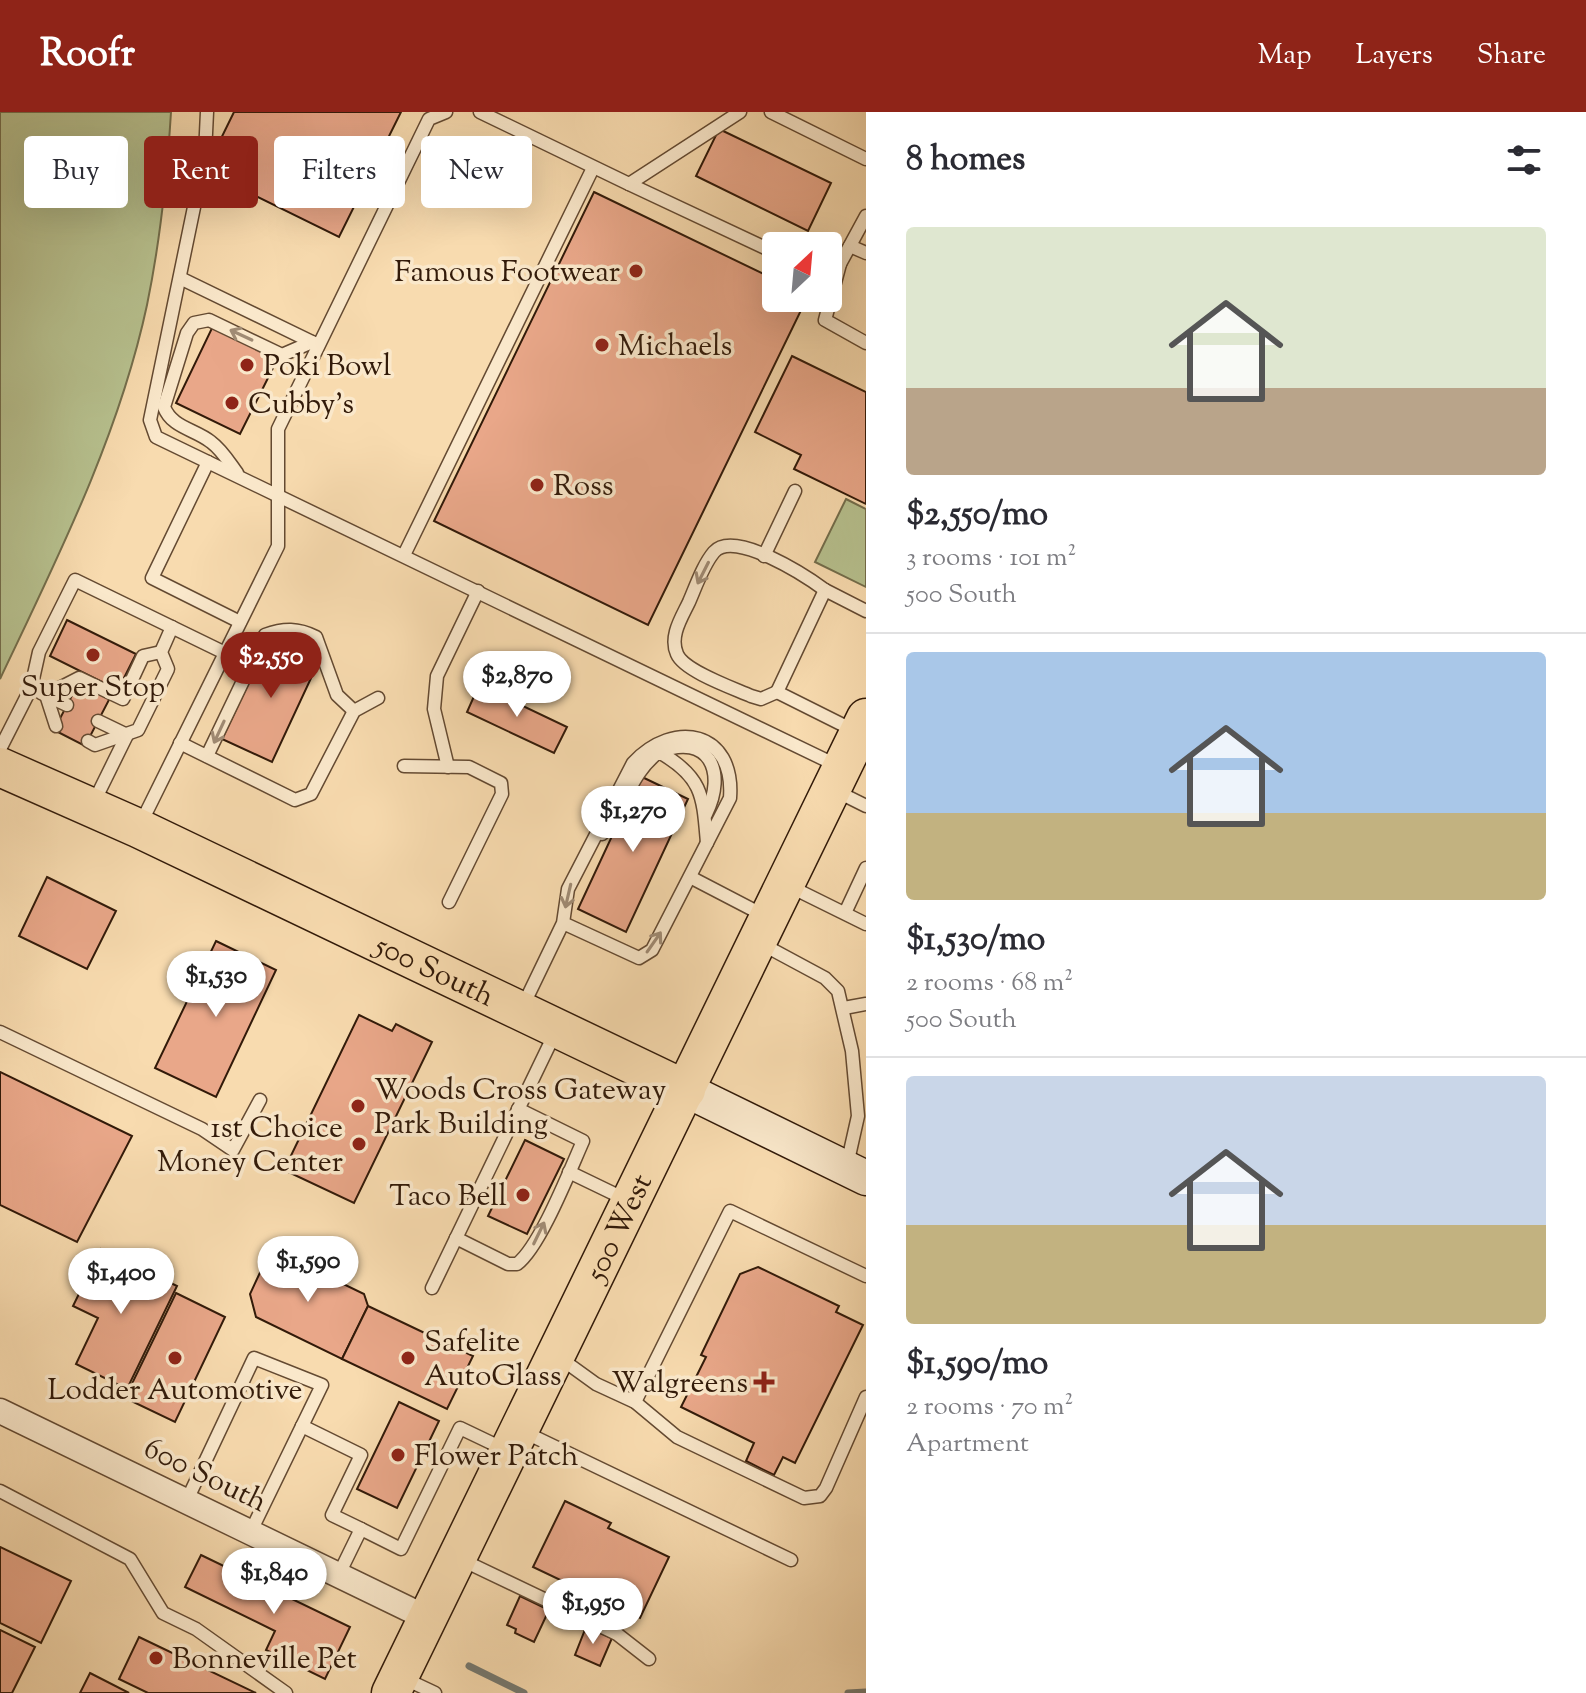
<!DOCTYPE html>
<meta charset="utf-8">
<style>
:root{--surface:#fff;--page:#f2f2f3;--text:#2b2b33;--muted:#7c7c81;--line:#e1e1e2;--accent:#8f2418}
body{margin:0;font-family:"Sorts Mill Goudy",serif;background:var(--page);color:var(--text);height:100vh;display:flex;flex-direction:column;font-size:30px;white-space:nowrap}
*{box-sizing:border-box;margin:0}
p{font-size:26px;color:var(--muted)}
.icon{flex:none;width:44px;height:44px;fill:none;stroke:currentColor;stroke-width:2;stroke-linecap:round;stroke-linejoin:round}
.map{position:relative;flex:1;overflow:hidden}
.sheet{display:flex;flex-direction:column;background:var(--surface);width:720px}
.sheet>*{flex:none}
.guide{position:absolute;left:24px;top:24px;width:722px;height:72px;display:flex;gap:16px}
.needle{width:52px;rotate:26deg}
.fabs{position:absolute;left:762px;top:120px;display:grid;gap:16px}
.fabs a{display:grid;place-items:center;width:80px;height:80px;border-radius:8px;background:var(--surface);box-shadow:0 8px 32px #0002;font-size:40px}
.price{position:absolute;translate:-50% -68px;padding:0 18px;border-radius:28px;background:#fff;color:#222;font-size:26px;line-height:52px;filter:drop-shadow(0 2px 4px #0008)}
.price::after{content:'';position:absolute;left:50%;top:48px;width:24px;height:18px;margin-left:-12px;background:inherit;clip-path:polygon(0 0,100% 0,50% 100%)}
.price.active{background:var(--accent);color:#fff}
ul{padding:0;list-style:none}
li{display:grid;align-content:center;gap:16px;height:424px;padding:0 40px}
li+li{border-top:2px solid var(--line)}
li span{display:grid;place-items:center;height:248px;border-radius:8px;color:#555}
li>.icon{margin-inline-start:auto}
span .icon{width:144px;height:144px;fill:#fffc;stroke-width:1}
li b{font-size:34px}
h2{display:flex;justify-content:space-between;align-items:center;height:96px;padding:0 40px;font-size:34px}
.chip{padding:0 28px;border-radius:8px;background:var(--surface);box-shadow:0 8px 32px #0002;font-size:28px;line-height:72px}
.chip.active{background:var(--accent);color:#fff}
header{display:flex;align-items:center;gap:48px;box-sizing:border-box;height:112px;padding:0 40px;background:var(--accent);color:#fff}
header strong{font-size:38px}
nav{display:flex;gap:44px;margin-inline-start:auto;font-size:28px}
main{display:flex;flex:1;min-height:0}
.map>svg:first-child{display:block}
.green{fill:#b7c18f;stroke:#746e4c;stroke-width:2}
.lines{fill:none;stroke-linecap:round;stroke-linejoin:round}
.stream{stroke:#757971;stroke-width:7}
.building{fill:#e9a789;stroke:#321a09;stroke-width:2}
.service-casing{stroke:#644a32;stroke-width:15}
.minor-casing{stroke:#644a32;stroke-width:27}
.secondary-casing{stroke:#321a09;stroke-width:37}
.primary-casing{stroke:#321a09;stroke-width:41}
.service{stroke:#fae8cb;stroke-width:12}
.minor{stroke:#fae8cb;stroke-width:24}
.secondary{stroke:#fae8cb;stroke-width:34}
.primary{stroke:#f8dbaf;stroke-width:38}
.oneway{stroke:#a08b74}
.poi-dot{fill:#8f2418;stroke:#fae8cb;stroke-width:3}
.labels{text-anchor:middle;stroke-width:7;stroke-linejoin:round;paint-order:stroke}
.poi-label{font-size:30px;fill:#321a09;stroke:#fae8cb;text-anchor:start}
.street-label{font-size:30px;fill:#321a09;stroke:#fae8cb}
</style>
<header>
<strong>Roofr</strong>
<nav><a>Map</a><a>Layers</a><a>Share</a></nav>
</header>
<main>
<div class="map">
<svg width="866" height="1581" viewBox="0 0 866 1581">
<rect width="100%" height="100%" fill="#f8dbaf"/>
<filter id="stains"><feTurbulence type="fractalNoise" baseFrequency=".0025" numOctaves="4"/><feColorMatrix values="0 0 0 0 .2 0 0 0 0 .09 0 0 0 0 .02 0 0 0 .5 -.17"/></filter>
<radialGradient id="worn" r=".72"><stop offset=".6" stop-color="#630" stop-opacity="0"/><stop offset="1" stop-color="#630" stop-opacity=".3"/></radialGradient>
<g class="green">
<path d="M0,0H171C167,65 160,130 147,193C119,324 57,447 0,567Z"/>
<path d="M846,387L866,397V475L815,450Z"/>
</g>
<g class="lines">
<g class="stream">
<path d="M469,1554L524,1581"/>
<path d="M848,1581L866,1580"/>
</g>
</g>
<g class="building">
<path d="M234,0H401L339,125L205,59Z"/>
<path d="M719,17L831,71L808,119L696,64Z"/>
<path d="M594,80L776,168V186H807L648,513L434,409Z"/>
<path d="M213,214L278,246L240,322L176,291Z"/>
<path d="M792,244L866,280V392L794,357L801,343L755,320Z"/>
<path d="M67,508L136,542L118,578L50,544Z"/>
<path d="M270,526L319,549L272,650L222,627Z"/>
<path d="M80,568L111,584L85,634L54,618Z"/>
<path d="M479,573L567,615L554,641L467,600Z"/>
<path d="M640,664L688,687L626,820L578,797Z"/>
<path d="M47,765L116,799L87,857L19,824Z"/>
<path d="M216,829L276,858L216,985L155,956Z"/>
<path d="M359,903L392,919L396,912L432,930L354,1091L284,1058Z"/>
<path d="M0,960L132,1024L77,1130L0,1093Z"/>
<path d="M525,1028L564,1047L527,1122L488,1104Z"/>
<path d="M101,1137L177,1174L127,1277L76,1252L98,1206L73,1194Z"/>
<path d="M271,1137L364,1182L368,1194L342,1247L256,1205L250,1182Z"/>
<path d="M758,1155L839,1194L836,1200L863,1213L795,1351L783,1345L774,1363L746,1349L754,1331L681,1295L706,1245L701,1243L740,1162Z"/>
<path d="M176,1181L225,1205L175,1310L125,1286Z"/>
<path d="M368,1194L473,1244L447,1297L342,1247Z"/>
<path d="M399,1290L439,1309L397,1396L357,1377Z"/>
<path d="M565,1389L611,1411L608,1416L669,1445L640,1506L533,1455Z"/>
<path d="M0,1435L71,1469L41,1531L0,1511Z"/>
<path d="M201,1443L350,1515L325,1567L266,1538L275,1519L185,1475Z"/>
<path d="M520,1484L549,1498L534,1530L515,1521L516,1517L507,1513Z"/>
<path d="M586,1515L612,1526L600,1554L575,1543Z"/>
<path d="M0,1518L35,1535L12,1581H0Z"/>
<path d="M139,1525L256,1581H148L119,1567Z"/>
<path d="M90,1561L129,1581H80Z"/>
</g>
<g class="lines">
<g class="service-casing">
<g id="service">
<path d="M207,0L205,42L150,308L156,325L838,654"/>
<path d="M480,0L629,72L740,0"/>
<path d="M771,0L866,47"/>
<path d="M629,72L776,141"/>
<path d="M850,134L866,141"/>
<path d="M840,152L825,208L866,231"/>
<path d="M828,155L840,152L866,104"/>
<path d="M180,166L316,232"/>
<path d="M208,350L152,466L240,510"/>
<path d="M237,361C229,350 222,338 211,330C195,317 172,316 164,295L187,221L194,211L209,208L282,243L312,230"/>
<path d="M404,443L593,56"/>
<path d="M764,444L795,379"/>
<path d="M777,580L761,587L751,584C733,576 684,559 677,542C669,524 682,505 689,490C696,474 703,453 714,440C734,417 806,464 825,478"/>
<path d="M41,581L67,593"/>
<path d="M46,583L79,566L123,587L143,544L161,540"/>
<path d="M46,583L56,614"/>
<path d="M98,609L127,623"/>
<path d="M853,618L777,580L825,478L866,499"/>
<path d="M88,629L95,633L138,618L168,557L161,540L172,515"/>
<path d="M180,631L295,688L311,682L354,599L378,586"/>
<path d="M0,637L31,576L39,540L75,468L225,541"/>
<path d="M659,640C709,620 727,660 706,702"/>
<path d="M207,644L265,523C284,516 298,516 316,525L337,583L354,599"/>
<path d="M404,654L469,655L501,671L502,682L449,790"/>
<path d="M448,655L434,597L437,564L478,479"/>
<path d="M834,678L866,694"/>
<path d="M93,692L127,623"/>
<path d="M140,713L278,434V317L429,7L446,0"/>
<path d="M602,722C625,697 630,661 659,640C703,665 703,684 707,731"/>
<path d="M690,765L765,804"/>
<path d="M787,773L866,812"/>
<path d="M845,801L866,756"/>
<path d="M760,831L825,866L838,879L852,939L858,1004L847,1053"/>
<path d="M522,896L563,811L568,777L633,651C674,607 735,619 730,686L652,838L639,846L563,811"/>
<path d="M844,896L866,892"/>
<path d="M0,920L202,1017L233,1038L260,988"/>
<path d="M569,1060L627,1088"/>
<path d="M456,1126L508,1152H517C540,1135 570,1058 583,1029L518,997"/>
<path d="M432,1176L556,919"/>
<path d="M560,1246L596,1272L635,1290L677,1325L804,1386L820,1384L826,1376L866,1285"/>
<path d="M635,1290L730,1099L866,1164"/>
<path d="M302,1314L361,1343L332,1403L361,1417"/>
<path d="M522,1319L791,1448"/>
<path d="M0,1379L130,1447L163,1501L196,1517L286,1581"/>
<path d="M187,1388L254,1246L322,1273L251,1419"/>
<path d="M460,1447L617,1522L649,1547"/>
<path d="M339,1462L361,1417L401,1437L460,1316L506,1338"/>
<path d="M401,1565L435,1581"/>
</g>
</g>
<g class="minor-casing">
<path id="minor" d="M0,1299L427,1506"/>
</g>
<g class="secondary-casing">
<path id="secondary" d="M686,978L866,1066"/>
</g>
<g class="primary-casing">
<g id="primary">
<path id="s1" d="M0,655L138,716L686,978"/>
<path id="s2" d="M391,1581L866,606"/>
</g>
</g>
<use href="#service" class="service"/>
<use href="#minor" class="minor"/>
<use href="#secondary" class="secondary"/>
<use href="#primary" class="primary"/>
</g>
<defs><path id="oneway-shaft" d="M-6 0H5M1.5-3L5.5 0L1.5 3" fill="none" stroke-width="1.6" stroke-linecap="round" stroke-linejoin="round" transform="scale(2)"/></defs>
<g class="oneway">
<use href="#oneway-shaft" transform="translate(241 223) rotate(-155)"/>
<use href="#oneway-shaft" transform="translate(703 461) rotate(117)"/>
<use href="#oneway-shaft" transform="translate(219 620) rotate(115)"/>
<use href="#oneway-shaft" transform="translate(568 784) rotate(103)"/>
<use href="#oneway-shaft" transform="translate(654 830) rotate(-55)"/>
<use href="#oneway-shaft" transform="translate(539 1121) rotate(-64)"/>
</g>
<g class="poi-dot">
<circle cx="636" cy="159" r="8"/>
<circle cx="602" cy="233" r="8"/>
<circle cx="247" cy="253" r="8"/>
<circle cx="232" cy="291" r="8"/>
<circle cx="537" cy="373" r="8"/>
<circle cx="93" cy="543" r="8"/>
<circle cx="358" cy="994" r="8"/>
<circle cx="359" cy="1032" r="8"/>
<circle cx="523" cy="1083" r="8"/>
<circle cx="175" cy="1246" r="8"/>
<circle cx="408" cy="1246" r="8"/>
<path d="M760 1258h8v8h8v8h-8v8h-8v-8h-8v-8h8z"/>
<circle cx="398" cy="1343" r="8"/>
<circle cx="156" cy="1546" r="8"/>
</g>
<g class="labels">
<g class="poi-label">
<text x="620" y="169" text-anchor="end">Famous Footwear</text>
<text x="618" y="243">Michaels</text>
<text x="263" y="263">Poki Bowl</text>
<text x="248" y="301">Cubby's</text>
<text x="553" y="383">Ross</text>
<text x="93" y="584" text-anchor="middle">Super Stop</text>
<text x="374" y="987">Woods Cross Gateway<tspan x="374" dy="34">Park Building</tspan></text>
<text x="343" y="1025" text-anchor="end">1st Choice<tspan x="343" dy="34">Money Center</tspan></text>
<text x="507" y="1093" text-anchor="end">Taco Bell</text>
<text x="424" y="1239">Safelite<tspan x="424" dy="34">AutoGlass</tspan></text>
<text x="748" y="1280" text-anchor="end">Walgreens</text>
<text x="175" y="1287" text-anchor="middle">Lodder Automotive</text>
<text x="414" y="1353">Flower Patch</text>
<text x="172" y="1556">Bonneville Pet</text>
</g>
<g class="street-label">
<text dy="10" stroke="none"><textPath href="#s1" startOffset="480">500 South</textPath></text>
<text dy="10" stroke="none"><textPath href="#s2" startOffset="518">500 West</textPath></text>
<text transform="translate(206 1362) rotate(26)" y="10">600 South</text>
</g>
</g>
<rect width="100%" height="100%" filter="url(#stains)"/>
<rect width="100%" height="100%" fill="url(#worn)"/>
</svg>
<div class="fabs">
<a><svg class="needle" viewBox="-14 -14 28 28"><path d="M0-13l5 13h-10z" fill="#e53935"/><path d="M0 13l5-13h-10z" fill="#7c7c81"/></svg></a>
</div>
<b class="price active" style="left:271px;top:588px">$2,550</b>
<b class="price" style="left:517px;top:607px">$2,870</b>
<b class="price" style="left:633px;top:742px">$1,270</b>
<b class="price" style="left:216px;top:907px">$1,530</b>
<b class="price" style="left:308px;top:1192px">$1,590</b>
<b class="price" style="left:121px;top:1204px">$1,400</b>
<b class="price" style="left:274px;top:1504px">$1,840</b>
<b class="price" style="left:593px;top:1534px">$1,950</b>
<div class="guide">
<a class="chip">Buy</a>
<a class="chip active">Rent</a>
<a class="chip">Filters</a>
<a class="chip">New</a>
</div>
</div>
<section class="sheet">
<h2>8 homes<svg class="icon" aria-label="filters" viewBox="0 0 24 24"><path d="M4 7h16M4 17h16"/><circle cx="9" cy="7" r="2"/><circle cx="15" cy="17" r="2"/></svg></h2>
<ul>
<li><span style="background:linear-gradient(#dfe7d0 65%,#b9a48a 0)"><svg class="icon" aria-label="home" viewBox="0 0 24 24"><path d="M3 11l9-7 9 7M6 9v11h12V9"/></svg></span><div><b>$2,550/mo</b><p>3 rooms · 101 m²</p><p>500 South</p></div></li>
<li><span style="background:linear-gradient(#a9c7e8 65%,#c2b280 0)"><svg class="icon" aria-label="home" viewBox="0 0 24 24"><path d="M3 11l9-7 9 7M6 9v11h12V9"/></svg></span><div><b>$1,530/mo</b><p>2 rooms · 68 m²</p><p>500 South</p></div></li>
<li><span style="background:linear-gradient(#c9d6e8 60%,#c2b280 0)"><svg class="icon" aria-label="home" viewBox="0 0 24 24"><path d="M3 11l9-7 9 7M6 9v11h12V9"/></svg></span><div><b>$1,590/mo</b><p>2 rooms · 70 m²</p><p>Apartment</p></div></li>
</ul>
</section>
</main>
